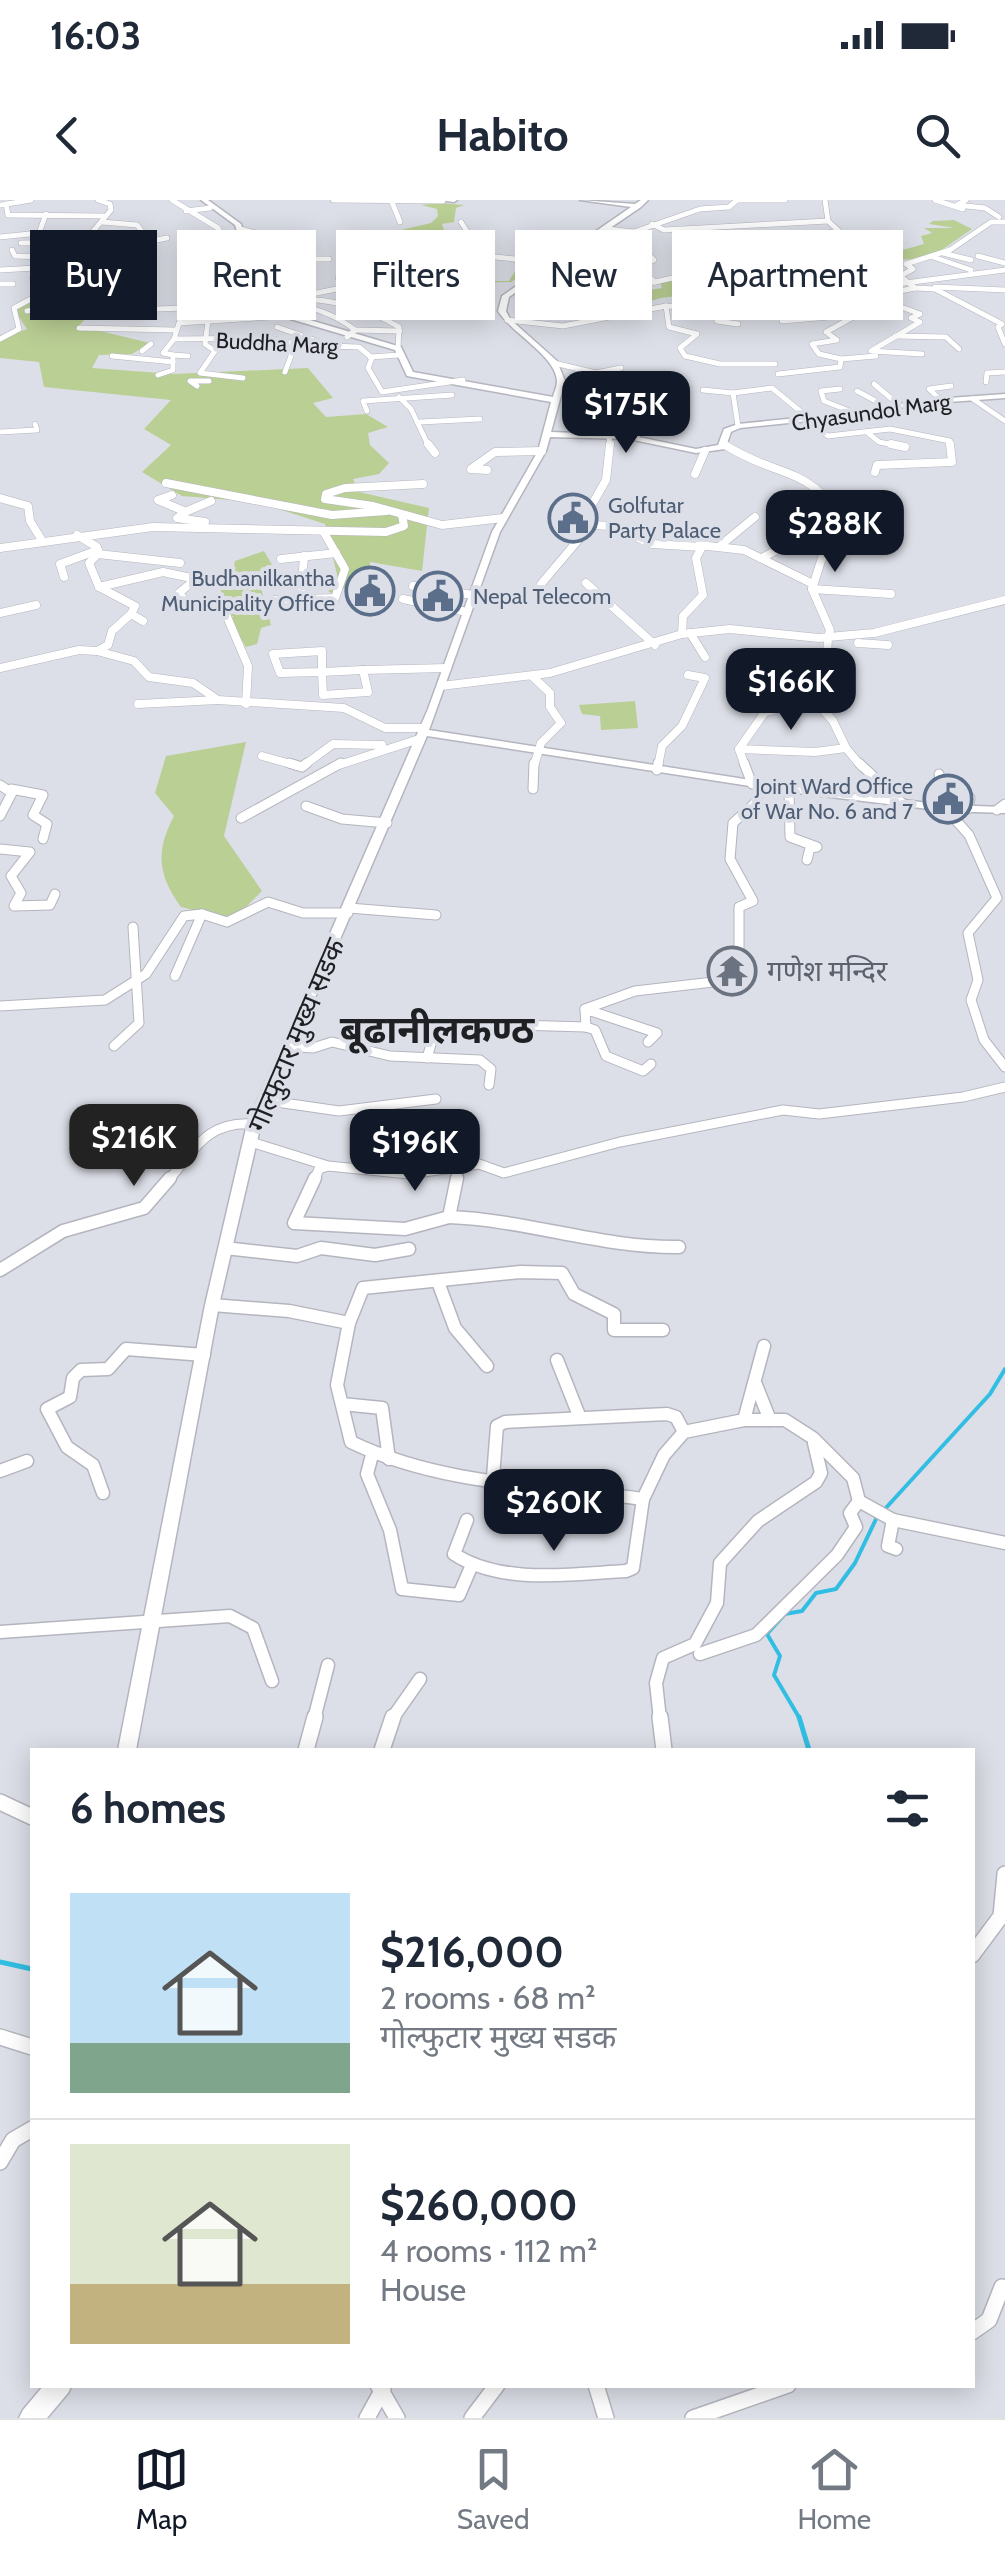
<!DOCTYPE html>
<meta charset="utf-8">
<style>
:root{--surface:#fff;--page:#f6f6f7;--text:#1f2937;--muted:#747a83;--line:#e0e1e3;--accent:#111827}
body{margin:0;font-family:Cabin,"Noto Sans Devanagari",sans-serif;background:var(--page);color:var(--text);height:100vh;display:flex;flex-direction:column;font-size:38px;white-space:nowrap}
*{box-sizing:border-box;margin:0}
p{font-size:32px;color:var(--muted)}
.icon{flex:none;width:55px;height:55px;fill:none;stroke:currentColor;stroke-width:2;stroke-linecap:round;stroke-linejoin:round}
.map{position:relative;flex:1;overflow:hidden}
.panel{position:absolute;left:30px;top:1548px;width:945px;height:640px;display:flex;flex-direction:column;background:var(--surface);border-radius:0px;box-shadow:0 5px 25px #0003}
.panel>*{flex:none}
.banner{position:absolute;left:30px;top:30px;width:945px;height:90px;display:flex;gap:20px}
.price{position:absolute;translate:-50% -85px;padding:0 22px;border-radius:20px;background:var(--accent);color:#fff;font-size:32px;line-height:65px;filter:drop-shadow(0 2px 5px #0008)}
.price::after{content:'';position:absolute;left:50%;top:60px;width:30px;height:22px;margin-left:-15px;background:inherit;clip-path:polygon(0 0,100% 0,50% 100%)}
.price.on{background:#222;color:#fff}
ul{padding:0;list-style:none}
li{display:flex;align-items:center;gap:30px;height:250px;padding:0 40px}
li+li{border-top:2px solid var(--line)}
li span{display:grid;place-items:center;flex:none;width:280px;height:200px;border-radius:0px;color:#555}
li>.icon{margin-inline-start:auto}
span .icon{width:120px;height:120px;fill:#fffc;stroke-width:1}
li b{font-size:42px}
h2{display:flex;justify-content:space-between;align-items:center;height:120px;padding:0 40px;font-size:42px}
.pill{padding:0 35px;border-radius:0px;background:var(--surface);box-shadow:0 5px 25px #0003;font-size:35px;line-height:90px}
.pill.on{background:var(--accent);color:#fff}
.status{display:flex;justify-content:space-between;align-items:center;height:70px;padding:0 50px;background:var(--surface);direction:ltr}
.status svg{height:28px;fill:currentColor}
header{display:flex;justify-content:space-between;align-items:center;height:130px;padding:0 40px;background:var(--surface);font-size:45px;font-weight:800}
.dock{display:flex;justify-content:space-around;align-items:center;height:140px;border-top:2px solid var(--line);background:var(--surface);font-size:28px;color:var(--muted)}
.dock a{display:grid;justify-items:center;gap:5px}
.dock .on{color:var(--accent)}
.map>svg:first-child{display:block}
.green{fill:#bacf94}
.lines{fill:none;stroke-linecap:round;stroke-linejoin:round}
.stream-far1{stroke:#32bee3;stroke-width:4}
.stream{stroke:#32bee3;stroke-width:5}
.street-far4-casing{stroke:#b4b5be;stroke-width:6}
.street-far3-casing{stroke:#b4b5be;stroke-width:9}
.street-far2-casing{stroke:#b4b5be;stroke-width:11}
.street-far1-casing{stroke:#b4b5be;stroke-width:15}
.street-casing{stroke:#b4b5be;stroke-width:18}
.secondary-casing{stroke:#b4b5be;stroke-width:3}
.street-far4{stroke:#fff;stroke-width:5}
.street-far3{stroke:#fff;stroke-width:8}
.street-far2{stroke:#fff;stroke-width:9}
.street-far1{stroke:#fff;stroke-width:12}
.street{stroke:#fff;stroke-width:15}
.secondary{fill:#fff;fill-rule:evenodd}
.labels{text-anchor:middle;stroke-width:8;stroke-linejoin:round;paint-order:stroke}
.far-street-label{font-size:22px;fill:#1f2023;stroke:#dddfe8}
.far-service-label{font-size:22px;fill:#4e5e75;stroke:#dddfe8;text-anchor:start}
.worship-label{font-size:28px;fill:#5b616d;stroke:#dddfe8;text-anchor:start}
.street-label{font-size:28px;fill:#1f2023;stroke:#dddfe8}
.district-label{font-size:38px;font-weight:bold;fill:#1f2023;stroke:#dddfe8}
</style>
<div class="status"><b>16:03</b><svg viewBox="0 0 49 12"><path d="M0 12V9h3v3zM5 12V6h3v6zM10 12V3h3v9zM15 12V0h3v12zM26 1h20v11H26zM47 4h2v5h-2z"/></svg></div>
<header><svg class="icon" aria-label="back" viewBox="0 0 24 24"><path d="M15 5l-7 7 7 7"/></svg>Habito<svg class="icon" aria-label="search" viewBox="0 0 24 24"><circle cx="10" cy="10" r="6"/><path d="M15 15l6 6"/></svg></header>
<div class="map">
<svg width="1005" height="2218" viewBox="0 0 1005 2218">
<rect width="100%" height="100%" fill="#dddfe8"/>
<g class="green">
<path d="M441,3L464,5L456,8L454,22L442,24L444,30L436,50L403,54L413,61L409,68C428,81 484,81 509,81L517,68L514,62L539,66L511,82L465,83L482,93L476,98L486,109L466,107L457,94L393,81L390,71L375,66L374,60L402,41L401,30L431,23L438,16L437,9L421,5Z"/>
<path d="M954,20L972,29L930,58L797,66L733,89L661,98L575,122L590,107L578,101L662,88L660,82L676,80L681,87H696L741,71L740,64L799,51L813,57L845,47L829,41L844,39L842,30L874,39L861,42C879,59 902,50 924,44L921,36L932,33L924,28H954L929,24L933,21Z"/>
<path d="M48,93L100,102L79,126L150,143L132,154L99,155L92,168L174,174L308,168L333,198L313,203L326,217L366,214L388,227L368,233L370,245L389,263L379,274L353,279L359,292L429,308L422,371L370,362V376L333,394L328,391L339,383L325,324L257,302L182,296L142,272L171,245L144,229L171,200L44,187L39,162L0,158V139L27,129L15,111Z"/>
<path d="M264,351L275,370L261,388L271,425L261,428L257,444L246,447L231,422L233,416H228L220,388L233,374L235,361Z"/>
<path d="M635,501L638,528L601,530L600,516L582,514L579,505Z"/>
<path d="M246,542L224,636L262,691L233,720L181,707C158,675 155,652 174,616L155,593L166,556Z"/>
</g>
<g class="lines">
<g class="stream-far1">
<path d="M884,1310L990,1194L1005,1169"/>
<path d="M800,1519L774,1475L780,1456L767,1434L785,1414L802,1411L816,1393L836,1389L855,1363L877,1317"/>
</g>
<g class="stream">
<path d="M799,1517L809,1550"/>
<path d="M0,1762L32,1769"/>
</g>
<g class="street-far4-casing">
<g id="street-far4">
<path d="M172,0L218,28L223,37L184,108L174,139L269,138L299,145L359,147L372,158L368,168L382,192L463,180"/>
<path d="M333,0L443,1"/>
<path d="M737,0H785"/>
<path d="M935,0L963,9"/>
<path d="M966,0L957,5L985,8L999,17"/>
<path d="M392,2L400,22"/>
<path d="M6,4L8,15L103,16"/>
<path d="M1,5L31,0"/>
<path d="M186,11L210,8"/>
<path d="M102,22L137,25L144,34L123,52L154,69L126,93L108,100"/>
<path d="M461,22L474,42L476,55L552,63"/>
<path d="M652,24L664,30L828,21L825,0"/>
<path d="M240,29L275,38L295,99C330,98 369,109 399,127L398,149"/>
<path d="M607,29L634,32L700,9L729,7L737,0"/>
<path d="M634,32L638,34L633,38L654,60L637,67L655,82L774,55L744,50"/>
<path d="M0,37L39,33L46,14"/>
<path d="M21,43L84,42"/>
<path d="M137,44L167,38"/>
<path d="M581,46L606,53"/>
<path d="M12,50L15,56L80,58"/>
<path d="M189,53L214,58"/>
<path d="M711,53L731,65"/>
<path d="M943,53L971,60"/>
<path d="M774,55L819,44L811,36L839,31L828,21"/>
<path d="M978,56L1005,63"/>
<path d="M933,57L971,70"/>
<path d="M282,59H329"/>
<path d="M209,66L247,64"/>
<path d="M0,70L36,68L32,79L61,80L79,61L78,49L111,10L110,4L98,0"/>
<path d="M71,71L98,72L103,65L97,52L112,36"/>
<path d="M250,73L286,71"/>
<path d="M203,76L251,74"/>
<path d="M784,78L824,92"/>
<path d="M764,82L809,97"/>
<path d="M0,84H13"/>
<path d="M346,87L376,96L391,88"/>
<path d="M935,87L1005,90"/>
<path d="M53,88L87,92L116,80L102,111L184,108"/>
<path d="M915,88L935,89L1002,124L998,127L1005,144"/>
<path d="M352,90L373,85L368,82"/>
<path d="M312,94L346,87L338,78L374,72"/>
<path d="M880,99L920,114L911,118L920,122L871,151L922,154"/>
<path d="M666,106L669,127L697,134L680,148L685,156L720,164H775"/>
<path d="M714,107L717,121L738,124"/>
<path d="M183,110C244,105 304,90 355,130L347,137"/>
<path d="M27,111L73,102"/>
<path d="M507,120L563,126L666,106L743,110L813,95L1005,70"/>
<path d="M521,120L541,112L545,98L655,82"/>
<path d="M208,121L205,144L215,151L200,173L243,178"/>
<path d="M782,121L829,117L794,99"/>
<path d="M179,123L286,116"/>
<path d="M277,127L320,142"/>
<path d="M79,128L175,130"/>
<path d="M355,130L400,131"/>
<path d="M895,136L946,137L959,149"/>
<path d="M0,139L19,129L14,108L55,86"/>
<path d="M248,144L293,151"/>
<path d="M142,151L151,144"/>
<path d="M173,155L188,156"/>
<path d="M112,156L173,162"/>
<path d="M370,157L399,155"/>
<path d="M841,159L876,156"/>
<path d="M554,163L596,173L621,168"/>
<path d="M285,172L295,145"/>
<path d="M778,174L840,167L841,159L819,154L812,144L837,140L826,132L866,110L880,95L915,88L900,76L913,69L906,64L950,50L991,22H1005"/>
<path d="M158,175L173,170V155L163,153L174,139"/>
<path d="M600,175L630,178L637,184L636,193"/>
<path d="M986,182L987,173L1005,172"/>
<path d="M874,184L899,205"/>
<path d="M197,186L190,181H209"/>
<path d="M840,189L821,191L824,201L857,214"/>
<path d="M703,190L733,193"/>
<path d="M857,191L887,207"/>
<path d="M399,197L411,209L429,247"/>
<path d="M973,199L1005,221"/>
<path d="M941,200L929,189L951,186"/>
<path d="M367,211L363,201L452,195"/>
<path d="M630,213L640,226L637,238"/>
<path d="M805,220L828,236L890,229L950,241L951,247"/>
<path d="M420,222L480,219"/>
<path d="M738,226L733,193L772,188L811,220"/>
<path d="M0,232L37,230L35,224"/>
<path d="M867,232L879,242L904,247"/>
<path d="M609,236L610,247"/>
</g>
</g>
<g class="street-far3-casing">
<g id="street-far3">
<path d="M428,244L435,253"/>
<path d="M891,244L905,247"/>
<path d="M487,270L471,269L495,252L542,251"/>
<path d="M875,272L877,265L952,262L950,244"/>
<path d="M695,274L705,251"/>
<path d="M166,283L332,315L386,311"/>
<path d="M423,284L345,288L326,294L325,299L373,306L442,325L503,318"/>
<path d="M172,295L158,300L186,312L177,318L205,322"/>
<path d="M0,298L28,306L30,321L43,342"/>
<path d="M185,312L211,301"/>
<path d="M77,335L97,347L98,354L180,363"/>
<path d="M722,344L755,317"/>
<path d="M699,345L744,350L813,384"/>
<path d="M0,348L153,327L386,332L404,326L402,315"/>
<path d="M98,354L89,363L99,387L163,372L196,379L179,393L191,408L222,405L248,466L246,504"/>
<path d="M762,358L810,332L782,328L784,314"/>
<path d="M281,359L336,353"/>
<path d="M64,377L60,364L98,350"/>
<path d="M586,383L655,445"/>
<path d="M541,384L591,325"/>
<path d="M413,386L473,395"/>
<path d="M99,387L135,406L131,414L143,421"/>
<path d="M812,389L891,394"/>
<path d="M301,399L304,356"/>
<path d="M403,399L467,412"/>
<path d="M274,400L335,398L345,369L323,331"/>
<path d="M0,413L36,405"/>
<path d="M131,414L112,431L108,445L97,451L134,461L149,477L193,483L218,500L344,508L385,528H424"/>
<path d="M690,433L705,457"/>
<path d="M682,434L730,429L819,438L828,437L830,430L812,389L822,358L851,335C812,262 784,282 725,245"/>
<path d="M858,443L888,445"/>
<path d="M322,451V472L280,473L273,454Z"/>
<path d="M0,468L79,450L97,451"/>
<path d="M363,470L447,468"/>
<path d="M322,472L323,495L368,492L363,470"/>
<path d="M322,472L363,470"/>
<path d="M532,476L550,493V507L561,523L541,543L534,566"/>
<path d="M441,486L550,473L682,434L683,416L703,395L696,358L702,347L652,344L611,326L591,325L585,317L606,280L610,244"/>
<path d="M138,504L218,500"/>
<path d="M846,548L861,566"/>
<path d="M739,549L815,552L846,548L833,521L817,503"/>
<path d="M262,556L298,566"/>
<path d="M303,566L333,544L382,545"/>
<path d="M336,566L419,539"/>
<path d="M658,566L662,546L682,526L705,478L688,475"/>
<path d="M745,566L739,549L765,512L825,497L828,437L874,433L1005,400"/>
</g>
</g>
<g class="street-far2-casing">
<g id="street-far2">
<path d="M289,563L302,567L307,563"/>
<path d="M744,563L752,584"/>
<path d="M859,563L902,603"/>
<path d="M657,570L658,563"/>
<path d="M939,574L941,583L970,598L968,609"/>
<path d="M0,585L12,593L0,616"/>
<path d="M11,589L43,595L33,615L47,624L43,639"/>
<path d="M533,589L534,563"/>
<path d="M789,589L790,637L817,647L810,648L807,660"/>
<path d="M306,606L342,619L387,623"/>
<path d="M945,608L969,635L997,698L968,733L978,780L971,800L984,840L1005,867"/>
<path d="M997,610L1005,604"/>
<path d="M241,618L341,563"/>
<path d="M0,649L30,652L11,676L21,693L14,706L50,705L55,694"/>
<path d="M349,708L436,715"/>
<path d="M175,776L202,714"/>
<path d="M0,806L105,800L146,774L184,716L202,714L227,722L268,702L303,713H348"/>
<path d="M585,809L635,791L739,779V707L753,701L730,659L733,623L755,603L761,584"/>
<path d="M586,827L595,830L606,856L643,871L651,864"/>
<path d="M114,846L139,823L133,727"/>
<path d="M286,846L313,848L332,842L390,856L480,860L491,869L489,885"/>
<path d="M427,858L435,831L478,824L586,827L585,809L657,833L648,842"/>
<path d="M263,900L339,911L436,899"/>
<path d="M251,942L328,966L410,974L479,964L504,973L620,942L783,910L819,914L963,897L1005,887"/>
<path d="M168,981C195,949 208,920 254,924"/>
<path d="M314,981L319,969L328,966"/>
<path d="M456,981L459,967"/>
</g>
</g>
<g class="street-far1-casing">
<g id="street-far1">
<path d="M315,978L294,1023L405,1029L449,1017"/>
<path d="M457,978L449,1017C527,1020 601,1048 679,1047"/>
<path d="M225,1048L297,1056L321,1048L375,1055L409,1049"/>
<path d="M0,1070L63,1031L144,1008L170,978"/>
<path d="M438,1082L455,1128L487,1166"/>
<path d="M212,1105L289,1111L349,1123"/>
<path d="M557,1160L580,1218"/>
<path d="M756,1185L770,1220"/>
<path d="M342,1204L382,1208L389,1259"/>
<path d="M744,1220L764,1146"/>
<path d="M372,1255L367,1274L390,1330L402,1389L459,1395L471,1367"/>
<path d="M0,1271L27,1261"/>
<path d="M493,1277L497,1226L505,1222L667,1214L676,1217L684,1232"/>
<path d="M103,1293L93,1265L67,1247L47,1209L70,1197L73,1178L81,1170L108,1169L126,1149L204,1155"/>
<path d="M643,1299C546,1286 440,1285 351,1242L337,1185L349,1123L363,1088L520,1072L562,1073L574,1094L614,1114V1130H663"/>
<path d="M467,1320L454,1354C501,1385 572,1374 626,1371L633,1368L643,1299L664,1255L684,1232L744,1220H785L813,1238L853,1278L859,1301L893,1320L1005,1343"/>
<path d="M893,1320L888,1346L896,1349"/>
<path d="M0,1432L230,1416L253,1428L272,1481"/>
<path d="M700,1454L756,1435L837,1355L856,1327L850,1313L859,1301"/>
<path d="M314,1519L328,1465"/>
<path d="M392,1519L420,1479"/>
<path d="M660,1519L656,1483L663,1458L695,1444L717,1403L720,1363L758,1321L816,1282L821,1273L814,1243"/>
</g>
</g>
<g class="street-casing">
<g id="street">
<path d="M660,1517L664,1550"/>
<path d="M306,1550L315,1517"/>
<path d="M382,1550L393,1517"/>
<path d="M0,1602L32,1617"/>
<path d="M972,1755L1001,1716L1005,1674"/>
<path d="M0,1837L32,1847"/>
<path d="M0,1962L13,1940L32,1929"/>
<path d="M972,2132L989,2120L1002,2087"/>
<path d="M378,2185L397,2218"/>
<path d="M596,2185L606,2218"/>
<path d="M367,2218L383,2189"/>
<path d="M472,2218L497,2185"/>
<path d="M693,2218L788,2185"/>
</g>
</g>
<g class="secondary-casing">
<g id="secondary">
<path d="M201,0H208L241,24L266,107L401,147L413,172L553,197C554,192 557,187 557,181C556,156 511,133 498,111L502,96L631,7L580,0L635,4L641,0H648L641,7L509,97L506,111L510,119L557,161L565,181L551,232L629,235L696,249L718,245L724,229L738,224L857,212L921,200L1005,194V198L921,204L857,216L740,228L731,232L725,249L696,253L629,239L550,237L546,251L500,332L429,530L789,586L945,605L1005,607V613L945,611L789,592L427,536L261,924L219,1105L136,1550H118L205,1105L247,924L428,509L492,332L538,251L551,202L407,176L395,150L260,110L235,25Z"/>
<path d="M440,0H457L454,2Z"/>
<path d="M44,2185H72L68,2193L47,2218H19L23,2210Z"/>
</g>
</g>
<use href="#street-far4" class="street-far4"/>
<use href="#street-far3" class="street-far3"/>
<use href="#street-far2" class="street-far2"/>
<use href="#street-far1" class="street-far1"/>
<use href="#street" class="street"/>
<use href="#secondary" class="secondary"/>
</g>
<defs>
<g id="civic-ring" transform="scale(2.5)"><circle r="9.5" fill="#dddfe8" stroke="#5c6f8a" stroke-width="1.5"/><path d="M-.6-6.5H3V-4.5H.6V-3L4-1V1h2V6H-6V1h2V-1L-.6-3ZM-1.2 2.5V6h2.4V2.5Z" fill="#5c6f8a"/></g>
<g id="temple-ring" transform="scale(2.5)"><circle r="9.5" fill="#dddfe8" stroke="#6b7280" stroke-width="1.5"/><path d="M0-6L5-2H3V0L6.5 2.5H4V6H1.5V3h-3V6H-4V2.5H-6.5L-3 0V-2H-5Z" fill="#6b7280"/></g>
</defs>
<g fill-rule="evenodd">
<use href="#civic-ring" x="573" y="318"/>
<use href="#civic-ring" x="370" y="391"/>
<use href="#civic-ring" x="438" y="396"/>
<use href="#civic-ring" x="948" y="599"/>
<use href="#temple-ring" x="732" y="771"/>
</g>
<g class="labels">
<g class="far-street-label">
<text transform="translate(277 143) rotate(3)" y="8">Buddha Marg</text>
<text transform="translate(871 212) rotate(-8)" y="8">Chyasundol Marg</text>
</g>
<g class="far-service-label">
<text x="608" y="313">Golfutar<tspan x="608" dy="25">Party Palace</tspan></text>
<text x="335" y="386" text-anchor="end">Budhanilkantha<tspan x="335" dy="25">Municipality Office</tspan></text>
<text x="473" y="404">Nepal Telecom</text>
<text x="913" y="594" text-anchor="end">Joint Ward Office<tspan x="913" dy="25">of War No. 6 and 7</tspan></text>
</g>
<g class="worship-label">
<text x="767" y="781">गणेश मन्दिर</text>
</g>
<g class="street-label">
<text transform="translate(296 835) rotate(-67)" y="10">गोल्फुटार मुख्य सडक</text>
</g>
<g class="district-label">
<text x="437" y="843">बूढानीलकण्ठ</text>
</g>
</g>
</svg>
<b class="price" style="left:626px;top:256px">$175K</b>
<b class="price" style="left:835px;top:375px">$288K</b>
<b class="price" style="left:791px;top:533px">$166K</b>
<b class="price on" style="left:134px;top:989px">$216K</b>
<b class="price" style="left:415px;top:994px">$196K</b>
<b class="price" style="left:554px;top:1354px">$260K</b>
<div class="banner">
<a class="pill on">Buy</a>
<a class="pill">Rent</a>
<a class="pill">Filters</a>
<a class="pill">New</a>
<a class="pill">Apartment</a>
</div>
<section class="panel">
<h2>6 homes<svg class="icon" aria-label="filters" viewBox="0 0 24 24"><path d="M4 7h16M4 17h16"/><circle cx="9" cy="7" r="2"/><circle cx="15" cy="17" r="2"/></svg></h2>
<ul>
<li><span style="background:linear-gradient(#bfe0f5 75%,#7fa58c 0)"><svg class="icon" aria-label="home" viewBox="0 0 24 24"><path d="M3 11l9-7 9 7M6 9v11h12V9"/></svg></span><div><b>$216,000</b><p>2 rooms · 68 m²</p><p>गोल्फुटार मुख्य सडक</p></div></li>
<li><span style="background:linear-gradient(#dfe7d0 70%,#c2b280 0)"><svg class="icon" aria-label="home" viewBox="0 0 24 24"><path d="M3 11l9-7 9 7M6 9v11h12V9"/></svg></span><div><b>$260,000</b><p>4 rooms · 112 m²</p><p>House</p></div></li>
</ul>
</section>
</div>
<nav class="dock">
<a class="on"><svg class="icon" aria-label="map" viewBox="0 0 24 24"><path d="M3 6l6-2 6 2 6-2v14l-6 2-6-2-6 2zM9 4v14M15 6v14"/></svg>Map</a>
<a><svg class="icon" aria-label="saved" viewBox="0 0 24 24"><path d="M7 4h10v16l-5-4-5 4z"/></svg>Saved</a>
<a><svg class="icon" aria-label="home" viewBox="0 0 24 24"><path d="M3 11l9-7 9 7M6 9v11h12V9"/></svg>Home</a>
</nav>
